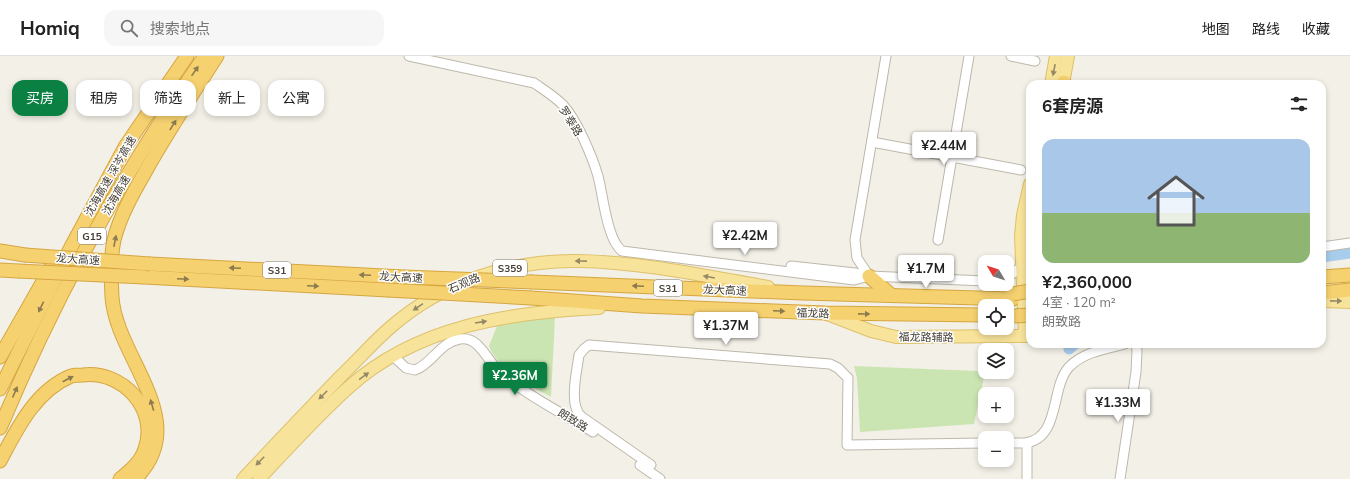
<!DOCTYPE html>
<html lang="zh">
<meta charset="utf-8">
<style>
:root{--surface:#fff;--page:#f6f6f6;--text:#222;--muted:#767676;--line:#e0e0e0;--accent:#0b8043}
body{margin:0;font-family:Mulish,"Noto Sans SC",sans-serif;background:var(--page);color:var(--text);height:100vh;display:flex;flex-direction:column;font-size:15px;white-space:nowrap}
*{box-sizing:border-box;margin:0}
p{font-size:13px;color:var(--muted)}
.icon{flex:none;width:22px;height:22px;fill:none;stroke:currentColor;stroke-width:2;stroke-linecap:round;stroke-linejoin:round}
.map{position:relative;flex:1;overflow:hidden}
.side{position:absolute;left:1026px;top:24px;width:300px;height:268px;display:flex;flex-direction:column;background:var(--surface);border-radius:12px;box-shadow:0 2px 6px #0003}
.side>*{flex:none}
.guide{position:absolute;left:12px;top:24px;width:380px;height:36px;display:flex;gap:8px}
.needle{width:26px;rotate:309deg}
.fabs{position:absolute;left:978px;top:199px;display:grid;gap:8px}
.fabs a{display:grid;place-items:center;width:36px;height:36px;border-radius:8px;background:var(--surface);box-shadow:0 2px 6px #0003;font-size:20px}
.price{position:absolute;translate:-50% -34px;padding:0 9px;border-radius:4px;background:#fff;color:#222;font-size:13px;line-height:26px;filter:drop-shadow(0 1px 2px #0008)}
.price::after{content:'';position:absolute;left:50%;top:24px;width:12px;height:9px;margin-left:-6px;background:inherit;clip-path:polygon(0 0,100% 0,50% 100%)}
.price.on{background:var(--accent);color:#fff}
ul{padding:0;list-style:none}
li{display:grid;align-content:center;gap:8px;height:212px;padding:0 16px}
li span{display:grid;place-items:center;height:124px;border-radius:12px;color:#555}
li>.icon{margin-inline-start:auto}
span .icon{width:72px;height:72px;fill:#fffc;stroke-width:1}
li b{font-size:17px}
h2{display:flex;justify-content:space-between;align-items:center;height:48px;padding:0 16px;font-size:17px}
.pill{padding:0 14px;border-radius:12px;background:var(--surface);box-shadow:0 2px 6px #0003;font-size:14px;line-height:36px}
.pill.on{background:var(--accent);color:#fff}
header{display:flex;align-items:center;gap:24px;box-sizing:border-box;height:56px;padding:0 20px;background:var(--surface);border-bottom:1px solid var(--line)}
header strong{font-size:19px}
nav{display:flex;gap:22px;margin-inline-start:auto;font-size:14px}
.search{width:280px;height:36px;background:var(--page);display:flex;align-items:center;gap:10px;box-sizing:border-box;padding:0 14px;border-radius:12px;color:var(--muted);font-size:15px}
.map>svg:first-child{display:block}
.green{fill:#cbe5b2}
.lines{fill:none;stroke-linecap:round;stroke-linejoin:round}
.river{stroke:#a7ccec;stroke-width:11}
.minor-casing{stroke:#beb8ab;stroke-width:11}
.major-casing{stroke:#ddc16b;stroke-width:14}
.highway-casing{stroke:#d5a640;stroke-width:15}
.minor{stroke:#fff;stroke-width:9}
.major{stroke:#f8e39b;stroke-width:12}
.highway{stroke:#f6d170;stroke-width:13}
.highway-bridge-casing{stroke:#d5a640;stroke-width:15;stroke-linecap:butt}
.highway-bridge{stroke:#f6d170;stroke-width:13}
.oneway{fill:#968a64}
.oneway2{fill:#8c7b4e}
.labels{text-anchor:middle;stroke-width:3;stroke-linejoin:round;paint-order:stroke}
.shield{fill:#fff;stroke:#7e7a73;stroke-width:1}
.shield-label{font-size:10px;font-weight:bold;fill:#464137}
.street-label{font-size:11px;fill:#464137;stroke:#fff}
</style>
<header>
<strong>Homiq</strong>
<div class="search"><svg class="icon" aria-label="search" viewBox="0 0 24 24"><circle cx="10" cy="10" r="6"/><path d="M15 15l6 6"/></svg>搜索地点</div>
<nav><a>地图</a><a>路线</a><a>收藏</a></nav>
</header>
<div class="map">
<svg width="1350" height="423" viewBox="0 0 1350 423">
<rect width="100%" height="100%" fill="#f3f0e7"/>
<g class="green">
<path d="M555,261L551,341C530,329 499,315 489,290L497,270L519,264Z"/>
<path d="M854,310L977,315L984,321L974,368L860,376L857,322Z"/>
</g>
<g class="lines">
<g class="river">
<path d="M1322,201L1350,197"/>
<path d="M1069,293L1075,288"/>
</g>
<g class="minor-casing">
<g id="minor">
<path d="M409,0L534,27C544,34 554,40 563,49C577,64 592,100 598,120C603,139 607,184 622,195L854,224L869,220"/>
<path d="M1011,0L1035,5"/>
<path d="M872,86L1021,114"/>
<path d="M938,184L969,0"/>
<path d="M1322,191L1350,187"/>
<path d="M1029,206L1030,205"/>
<path d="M791,210L855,217L869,220L985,225"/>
<path d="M869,220L857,202L855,184L886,0"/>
<path d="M1007,222L1022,210"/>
<path d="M393,300L406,312L415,314C432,308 440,286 460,283C479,280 486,303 498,314C522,337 564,358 593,376"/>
<path d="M1007,387C1013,387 1019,387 1025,387C1061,382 1050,332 1069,311C1084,296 1105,293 1125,288"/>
<path d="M1027,387V423"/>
<path d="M640,409L660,423"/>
<path d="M651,409L582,361C568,350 577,315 579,299L584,293L589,289L830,308L838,312L848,322L847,389L985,387"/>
<path d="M1120,423L1136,316L1137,295L1136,288"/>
</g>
</g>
<g class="major-casing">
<g id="major">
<path d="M1051,28L1056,0"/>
<path d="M1063,28L1068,0"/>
<path d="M1322,245L1350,246"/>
<path d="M827,258L871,275L896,281L1030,280"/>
<path d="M1025,280L1021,180L1023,159L1030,128"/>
<path d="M243,423C276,388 309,353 342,319C359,303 374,285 392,270C443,226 511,204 578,205C642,206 705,220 768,231"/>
<path d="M259,423C288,392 316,361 348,332C416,270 511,256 599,252"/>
</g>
</g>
<g class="highway-casing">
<g id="highway">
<path d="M1063,28L1064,26"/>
<path d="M0,195L25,199"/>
<path d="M150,208L404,221"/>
<path d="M0,214L18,215"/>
<path d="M869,220L891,239"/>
<path d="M144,221L388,234"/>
<path d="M1322,221L1350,219"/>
<path d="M533,226L803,237L1013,243"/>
<path d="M1322,237L1350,234"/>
<path d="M531,242L642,250L825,257L985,259"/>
<path d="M0,301L53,208"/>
<path d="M0,333L71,191L125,91L187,0"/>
<path d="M0,372C55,241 123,116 205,0"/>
<path d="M0,405C17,373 35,335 71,320C74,319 79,319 83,319C122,314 159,353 145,393C141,406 130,415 120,423"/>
<path d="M135,423C194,365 116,302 112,241C111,223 110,202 114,184C120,160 132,139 144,118C166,78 192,39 217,0"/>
</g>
</g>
<use href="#minor" class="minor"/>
<use href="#major" class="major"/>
<use href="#highway" class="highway"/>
<g class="highway-bridge-casing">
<g id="highway-bridge">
<path d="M25,199L150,208"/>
<path d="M18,215L144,221"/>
<path d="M404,221L533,226"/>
<path d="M388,234L531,242"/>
<path d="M1013,238L1030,235"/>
<path d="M1014,260L1030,259"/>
</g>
</g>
<use href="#highway-bridge" class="highway-bridge"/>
</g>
<defs><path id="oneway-solid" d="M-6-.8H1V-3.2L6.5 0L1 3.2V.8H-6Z"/></defs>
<g class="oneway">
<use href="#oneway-solid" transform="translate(1054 14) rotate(101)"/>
<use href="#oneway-solid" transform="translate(581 205) rotate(-179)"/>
<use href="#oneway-solid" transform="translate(709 221) rotate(-170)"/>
<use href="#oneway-solid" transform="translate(1336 245) rotate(1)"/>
<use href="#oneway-solid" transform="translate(418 251) rotate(146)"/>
<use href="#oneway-solid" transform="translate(481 266) rotate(-9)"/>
<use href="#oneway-solid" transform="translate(364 320) rotate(-36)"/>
<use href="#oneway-solid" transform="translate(323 339) rotate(135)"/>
<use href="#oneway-solid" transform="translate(260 405) rotate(134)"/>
</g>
<g class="oneway2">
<use href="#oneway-solid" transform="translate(195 15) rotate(-55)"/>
<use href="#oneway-solid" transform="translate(173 69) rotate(-58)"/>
<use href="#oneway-solid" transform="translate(115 185) rotate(-79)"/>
<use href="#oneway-solid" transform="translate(235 212) rotate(-177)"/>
<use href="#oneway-solid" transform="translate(365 219) rotate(-177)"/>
<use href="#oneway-solid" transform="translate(183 223) rotate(3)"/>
<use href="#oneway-solid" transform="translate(313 230) rotate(3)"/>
<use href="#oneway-solid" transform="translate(638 230) rotate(-178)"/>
<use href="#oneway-solid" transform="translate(41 251) rotate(116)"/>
<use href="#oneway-solid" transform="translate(779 255) rotate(2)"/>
<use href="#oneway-solid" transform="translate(864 258) rotate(1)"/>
<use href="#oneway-solid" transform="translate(68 323) rotate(-27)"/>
<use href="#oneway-solid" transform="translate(15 336) rotate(-66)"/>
<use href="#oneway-solid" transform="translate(152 349) rotate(-106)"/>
</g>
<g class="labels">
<g class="shield">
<rect x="78" y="172" width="28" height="16" rx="3"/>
<rect x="493" y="204" width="34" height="16" rx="3"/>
<rect x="263" y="206" width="28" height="16" rx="3"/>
<rect x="654" y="224" width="28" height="16" rx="3"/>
</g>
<g class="shield-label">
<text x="92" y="184">G15</text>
<text x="510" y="216">S359</text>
<text x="277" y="218">S31</text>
<text x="668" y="236">S31</text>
</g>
<g class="street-label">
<text transform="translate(571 65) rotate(58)" y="4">罗泰路</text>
<text transform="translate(110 120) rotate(-60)" y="4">沈海高速 深岑高速</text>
<text transform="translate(116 139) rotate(-60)" y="4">沈海高速</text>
<text transform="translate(78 203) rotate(4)" y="4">龙大高速</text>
<text transform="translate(401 221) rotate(3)" y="4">龙大高速</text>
<text transform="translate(464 227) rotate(-23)" y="4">石观路</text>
<text transform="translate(725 234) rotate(2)" y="4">龙大高速</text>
<text transform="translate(813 257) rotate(2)" y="4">福龙路</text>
<text transform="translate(926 281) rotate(1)" y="4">福龙路辅路</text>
<text transform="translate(573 364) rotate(32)" y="4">朗致路</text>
</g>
</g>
</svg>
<div class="fabs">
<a><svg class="needle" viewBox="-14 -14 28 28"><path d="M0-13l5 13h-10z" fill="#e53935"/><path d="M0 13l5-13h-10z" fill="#767676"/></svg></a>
<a><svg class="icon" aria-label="locate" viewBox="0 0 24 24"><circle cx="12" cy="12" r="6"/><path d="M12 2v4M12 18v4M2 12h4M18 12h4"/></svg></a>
<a><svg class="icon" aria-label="layers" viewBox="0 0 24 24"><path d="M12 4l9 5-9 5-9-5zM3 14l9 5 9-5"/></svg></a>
<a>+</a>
<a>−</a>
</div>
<b class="price" style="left:944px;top:110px">¥2.44M</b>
<b class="price" style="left:745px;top:200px">¥2.42M</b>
<b class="price" style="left:926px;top:233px">¥1.7M</b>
<b class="price" style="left:726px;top:290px">¥1.37M</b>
<b class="price on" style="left:515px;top:340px">¥2.36M</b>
<b class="price" style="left:1118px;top:367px">¥1.33M</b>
<div class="guide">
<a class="pill on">买房</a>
<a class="pill">租房</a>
<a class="pill">筛选</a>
<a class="pill">新上</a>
<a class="pill">公寓</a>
</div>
<section class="side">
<h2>6套房源<svg class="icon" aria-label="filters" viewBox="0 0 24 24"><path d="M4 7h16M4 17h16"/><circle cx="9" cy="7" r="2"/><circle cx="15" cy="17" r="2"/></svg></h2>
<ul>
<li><span style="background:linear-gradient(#a9c7e8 60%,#8fb573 0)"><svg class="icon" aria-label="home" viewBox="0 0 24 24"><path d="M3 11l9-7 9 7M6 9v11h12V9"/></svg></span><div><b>¥2,360,000</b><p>4室 · 120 m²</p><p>朗致路</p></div></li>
</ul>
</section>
</div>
